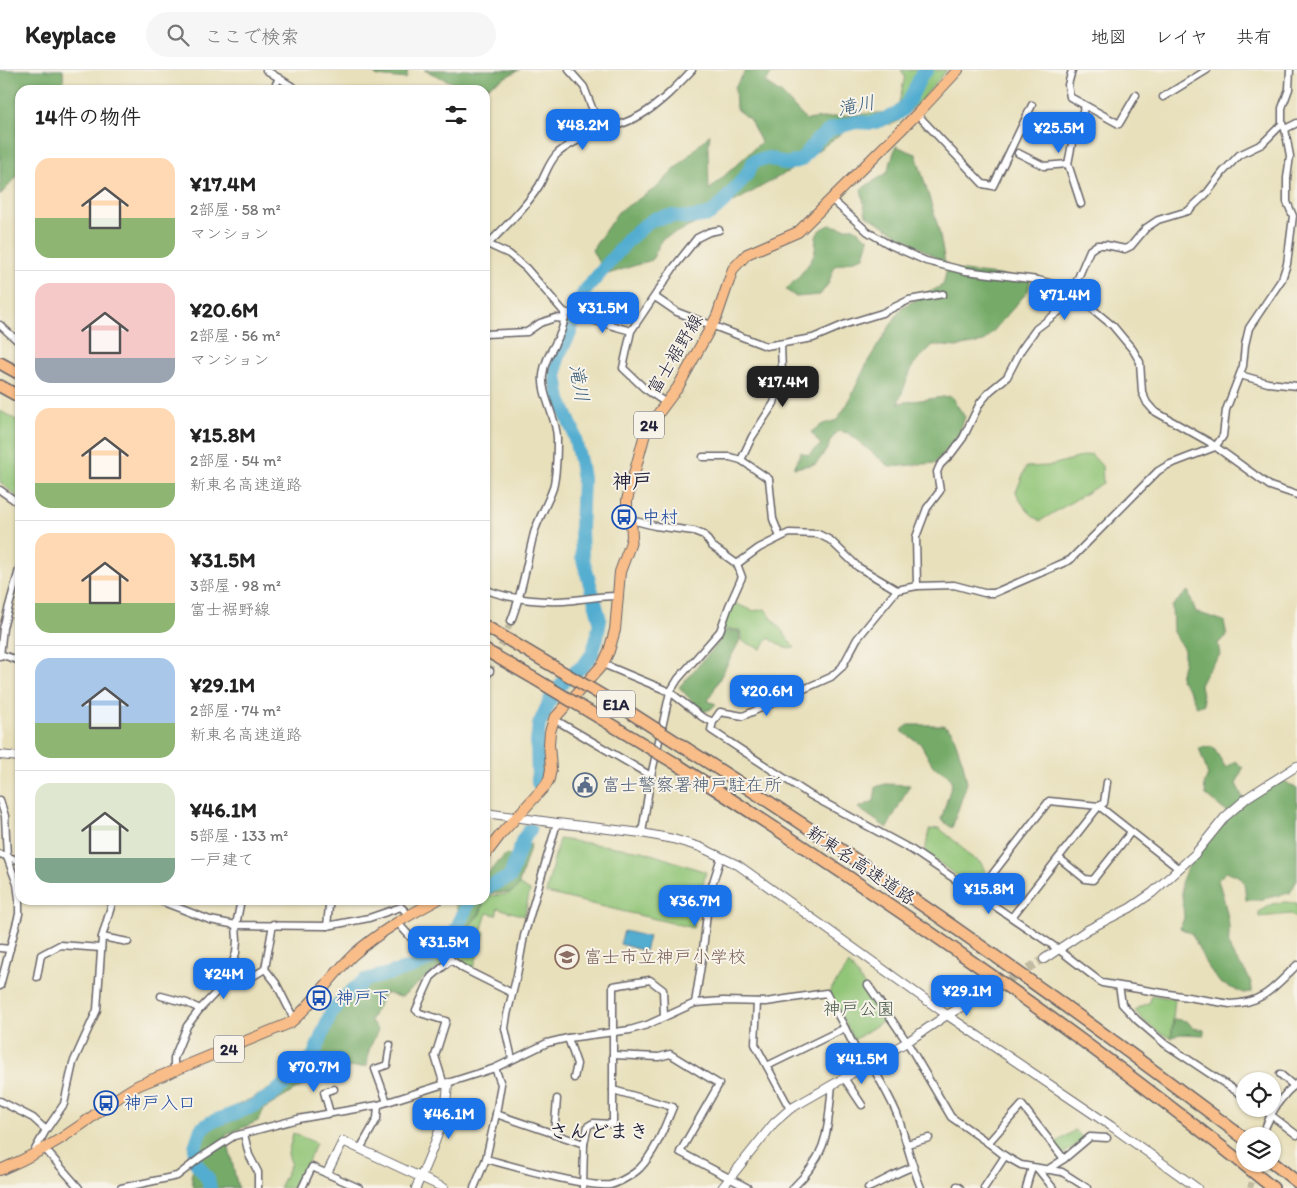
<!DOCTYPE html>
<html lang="ja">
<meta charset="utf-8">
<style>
:root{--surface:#fff;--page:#f6f6f6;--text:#222;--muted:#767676;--line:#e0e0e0;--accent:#1a73e8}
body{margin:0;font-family:Itim,"Klee One",sans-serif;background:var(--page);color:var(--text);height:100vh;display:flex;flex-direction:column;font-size:19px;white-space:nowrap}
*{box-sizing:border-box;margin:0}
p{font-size:16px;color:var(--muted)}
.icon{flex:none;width:28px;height:28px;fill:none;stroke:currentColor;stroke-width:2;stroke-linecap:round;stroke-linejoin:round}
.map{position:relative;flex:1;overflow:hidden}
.drawer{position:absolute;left:15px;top:15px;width:475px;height:820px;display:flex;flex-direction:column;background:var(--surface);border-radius:15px;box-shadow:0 1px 4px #0004}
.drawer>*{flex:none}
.buttons{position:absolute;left:1236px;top:1002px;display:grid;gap:10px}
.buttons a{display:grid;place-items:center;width:45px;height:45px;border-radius:50%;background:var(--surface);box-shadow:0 1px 4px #0004;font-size:25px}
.price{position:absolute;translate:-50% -42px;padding:0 11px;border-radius:10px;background:var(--accent);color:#fff;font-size:16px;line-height:32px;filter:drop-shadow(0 1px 2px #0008)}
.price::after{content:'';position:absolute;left:50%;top:30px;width:15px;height:11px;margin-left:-8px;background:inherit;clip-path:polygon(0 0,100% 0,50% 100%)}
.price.current{background:#222;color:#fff}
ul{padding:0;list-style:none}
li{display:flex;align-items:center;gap:15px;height:125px;padding:0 20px}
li+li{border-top:1px solid var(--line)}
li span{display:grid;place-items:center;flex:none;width:140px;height:100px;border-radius:15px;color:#555}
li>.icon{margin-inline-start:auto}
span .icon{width:60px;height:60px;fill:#fffc;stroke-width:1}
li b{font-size:21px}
h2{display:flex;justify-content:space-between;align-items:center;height:60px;padding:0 20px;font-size:21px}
header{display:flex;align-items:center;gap:30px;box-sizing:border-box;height:70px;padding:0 25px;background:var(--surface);border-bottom:1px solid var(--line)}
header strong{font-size:24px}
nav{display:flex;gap:28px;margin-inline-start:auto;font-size:18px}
.search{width:350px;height:45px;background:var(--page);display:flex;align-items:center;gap:12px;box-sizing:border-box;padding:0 18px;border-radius:28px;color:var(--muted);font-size:19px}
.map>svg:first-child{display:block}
.green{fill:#91c577;stroke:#5a7459}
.forest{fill:#74aa68;stroke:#4b6652}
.water{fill:#52add0;stroke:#3a6886}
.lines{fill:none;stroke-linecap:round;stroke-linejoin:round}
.river{stroke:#52add0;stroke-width:14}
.minor-tunnel{stroke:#c0baa1;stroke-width:6;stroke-dasharray:6 3;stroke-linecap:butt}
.tertiary-tunnel{stroke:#c0baa1;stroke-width:8;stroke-dasharray:8 4;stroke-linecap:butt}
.minor-casing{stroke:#676468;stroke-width:9}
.tertiary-casing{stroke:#676468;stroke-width:10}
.primary-casing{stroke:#676468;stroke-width:12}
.motorway-casing{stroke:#676468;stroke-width:14}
.minor{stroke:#fff;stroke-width:6}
.tertiary{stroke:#fff;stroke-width:8}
.primary{stroke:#f8bd89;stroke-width:10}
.motorway{stroke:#f8bd89;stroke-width:11}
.motorway-bridge-casing{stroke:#676468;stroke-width:14;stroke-linecap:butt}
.motorway-bridge{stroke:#f8bd89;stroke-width:11}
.labels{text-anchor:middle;stroke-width:4;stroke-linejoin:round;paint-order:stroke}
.shield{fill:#f7f3e8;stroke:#62616f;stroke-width:1}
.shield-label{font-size:16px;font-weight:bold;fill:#22223b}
.street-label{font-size:18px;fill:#22223b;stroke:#f7f3e8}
.transit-label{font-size:18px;fill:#164399;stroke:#f7f3e8;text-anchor:start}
.service-label{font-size:18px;fill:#4e5e75;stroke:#f7f3e8;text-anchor:start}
.education-label{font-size:18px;fill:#785e54;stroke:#f7f3e8;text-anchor:start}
.park-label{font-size:18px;fill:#495b50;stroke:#f7f3e8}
.water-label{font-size:19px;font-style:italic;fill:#355a77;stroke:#f7f3e8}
.quarter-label{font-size:20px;font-weight:bold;fill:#22223b;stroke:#f7f3e8}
</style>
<header>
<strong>Keyplace</strong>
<div class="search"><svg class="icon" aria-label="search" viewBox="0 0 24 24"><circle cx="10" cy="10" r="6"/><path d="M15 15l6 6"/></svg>ここで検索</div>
<nav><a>地図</a><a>レイヤ</a><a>共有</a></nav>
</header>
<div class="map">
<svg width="1297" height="1118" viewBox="0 0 1297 1118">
<rect width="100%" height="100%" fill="#f7f3e8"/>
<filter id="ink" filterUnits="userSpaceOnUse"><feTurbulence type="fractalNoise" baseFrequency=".02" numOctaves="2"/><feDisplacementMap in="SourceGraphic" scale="10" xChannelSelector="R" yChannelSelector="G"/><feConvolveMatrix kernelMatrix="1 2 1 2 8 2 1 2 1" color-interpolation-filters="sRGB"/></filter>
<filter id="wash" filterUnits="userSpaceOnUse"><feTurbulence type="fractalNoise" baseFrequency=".0096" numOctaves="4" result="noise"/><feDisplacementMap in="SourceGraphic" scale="20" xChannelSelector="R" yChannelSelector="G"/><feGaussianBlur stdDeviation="1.12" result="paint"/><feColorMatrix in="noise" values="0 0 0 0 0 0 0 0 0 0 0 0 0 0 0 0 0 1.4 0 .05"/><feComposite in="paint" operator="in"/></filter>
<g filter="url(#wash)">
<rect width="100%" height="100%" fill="#e8e0bb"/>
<g class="green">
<path d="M901,0H947C935,13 907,50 892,54C879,56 862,48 850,45L892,42L899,33L905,6Z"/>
<path d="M0,341L20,352V429L0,412Z"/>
<path d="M1091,384L1102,396L1103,413L1040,451C1029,444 1021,434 1016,422L1026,397L1048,396Z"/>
<path d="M731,532L754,541L765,539L795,578H785L769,568L761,579L742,571L740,560L723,559Z"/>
<path d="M939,758L961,776L967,784L981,793L988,807L985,818L980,822L925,783L929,760Z"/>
<path d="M559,769L642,781L706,802L693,858L546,823Z"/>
<path d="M518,814L530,821L524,846L498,838L496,845L487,843L482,859L485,862L473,899L458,891V882L466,859L480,844L486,826C497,825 514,827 518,814Z"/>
<path d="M1285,832L1297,833V849L1291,844L1259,847V842L1273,834Z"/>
<path d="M849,894L888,948L854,970L829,922Z"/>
<path d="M1151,925L1175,929L1171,968C1159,963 1142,952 1135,940L1150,932Z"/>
<path d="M1075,1060L1084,1069L1061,1086L1053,1075Z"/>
<path d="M293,1063L316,1073L297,1118H279L291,1093L288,1084Z"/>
</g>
<g class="forest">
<path d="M0,0H63L64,20H20V103L0,125Z"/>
<path d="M373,0H408L406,9L376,6Z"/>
<path d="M424,0H519L481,20H469Z"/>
<path d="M746,0H774L765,13L782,24L806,50L850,45V57L791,100L695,154L662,169L652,190L605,205L592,180L618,142L656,118L710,64L708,81L709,120L761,72L750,50L736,39L735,17Z"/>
<path d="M896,76L916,84L939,160L945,193L866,145L861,119L887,103Z"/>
<path d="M830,155L844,158H854L869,169L864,187L835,196L828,214L820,225L796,227L786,220C795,210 807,199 813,186C820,171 808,164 830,155Z"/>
<path d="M947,199L1031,209L1028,221L984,272L956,277L933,275L913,295L898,333L951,326L965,347L957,368L935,393L890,397L848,363L838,361L830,371L828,378L816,394L794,398L801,382L808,385L821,375L811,362L823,354L837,350L848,333L868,291L902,237L943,215Z"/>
<path d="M1188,521L1196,542L1224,551L1227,566L1218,573L1220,585L1207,601L1200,615L1204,634L1197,637L1189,620L1180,609L1184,589V580L1173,562L1172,536Z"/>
<path d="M724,561H739L740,570L708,631L716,634L711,639L702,642L679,617L715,577Z"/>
<path d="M908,655H943L952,661L963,693L967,713L952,758L941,750L952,713L948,705L933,696L920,673L901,661Z"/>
<path d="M1213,677L1226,698L1235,691L1243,698L1236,714L1245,732L1283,710L1297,719V810L1290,823L1258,830H1246C1244,812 1246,806 1226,802L1218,810C1223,825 1227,840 1229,856C1230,862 1228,869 1229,875C1233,893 1253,902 1252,922L1243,923L1220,913L1206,894L1192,864L1180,858L1184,848L1181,813L1187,798L1230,745L1206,725L1204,715L1208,705L1199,678Z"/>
<path d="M885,714L910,715L887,758L858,738L874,731L876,717Z"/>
<path d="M531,774L518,817L511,822L487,824L485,828V806L506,784L517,787L526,777Z"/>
<path d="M454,830H484L479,844L466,859L458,882L401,927L385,923L370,951L378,960L369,980L367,996L325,1000L302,1016L264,1039L258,1051L226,1065L238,1118H194L191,1106L203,1068L210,1057L227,1040L261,1024L285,1009L288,996L322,979C330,949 340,931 366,912L442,877L458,843Z"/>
<path d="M1174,949L1187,951L1193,958L1204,960V965L1180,964L1171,968Z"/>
</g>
<path class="water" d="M624,861L649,867L645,881L620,874Z"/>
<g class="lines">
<g class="river">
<path d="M538,713L537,672L539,655L544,644L551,628L565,610L584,595L592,584L597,568L600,550L582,486L581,459L583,409L580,391L573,360L560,330L556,306L557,288L571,261L572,248L584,222L629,169L645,155L654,149L672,146L689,148L709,145L723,133L738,115L747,104L754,91L768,88L787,94L801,90L817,70L831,59L856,52L873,53L897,44L902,40L910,29L922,4L927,0"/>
<path d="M485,818L510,807L523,769L530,760"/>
<path d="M210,1118L208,1109L194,1090L195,1077L201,1059L211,1052L249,1038L271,1026L305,996L314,985L331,943L347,925L365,910L410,898L430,889L449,874L470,830"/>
</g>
</g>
</g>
<g filter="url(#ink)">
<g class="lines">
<g class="minor-tunnel">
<path d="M490,601L511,551"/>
<path d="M1264,1066L1266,1056"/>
<path d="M1250,1118L1257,1094"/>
</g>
<path class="tertiary-tunnel" d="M976,929L1044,889"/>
<g class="minor-casing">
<g id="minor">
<path d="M266,0L298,20"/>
<path d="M569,0L584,17L601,61"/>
<path d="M1072,0L1068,15L1070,27L1119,54L1136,25"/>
<path d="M273,20L279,8"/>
<path d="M1163,27L1207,0"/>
<path d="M917,44L983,114L993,116L1032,35"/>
<path d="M1285,59L1297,53"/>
<path d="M1018,83L1044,96L1068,94"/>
<path d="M831,129L868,162L890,175L926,191L966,201L1038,210L1053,214L1072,222L1113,256L1133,280L1140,292L1142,322L1147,333L1154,341L1209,372L1270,416L1297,425"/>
<path d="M1081,134L1068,94L1075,58L1085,37"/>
<path d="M485,173L509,184L526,198L564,242C567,265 545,281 543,305C541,326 557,348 557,368C557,383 557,403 553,418C548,433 539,447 534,463C526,494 523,521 511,551"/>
<path d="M486,176C504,158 525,138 539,116C545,106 549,91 558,83C582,63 615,60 641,45C660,34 677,16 692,0"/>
<path d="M655,227L677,242L766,276L813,268L846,254L882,243L909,230L943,224"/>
<path d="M564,242L631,261"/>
<path d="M0,255L20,273"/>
<path d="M485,264L527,262L540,253L555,248L565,249"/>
<path d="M1240,305L1268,313L1297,316"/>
<path d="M666,333L644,318L623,298L631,261L674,197L697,168L709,162L719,160"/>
<path d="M703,387H730L741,390L769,409L773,449L780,467"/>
<path d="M741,390L752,367L774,333L782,303L781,274"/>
<path d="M0,420L20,434"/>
<path d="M631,450L655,456L694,461L704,465L712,476L737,494L759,478L789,463L818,464L830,470L858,497L897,520"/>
<path d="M917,516L916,467L927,438L940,421L937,402L940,395L951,384L963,368L980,333L990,321L1007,307L1021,280L1036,259L1061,240L1072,222L1090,180L1097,175H1106L1125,179L1131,176L1146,158L1158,150L1188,141L1207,123L1223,102L1239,85L1262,74L1282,54"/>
<path d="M485,519C509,530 548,533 574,530C589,528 602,526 617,526"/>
<path d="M0,584L20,591"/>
<path d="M0,586L3,558L20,496"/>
<path d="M603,594L670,622L702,647L713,652L720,642L743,646L831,607L842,597L857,569L897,520L917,516L954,515L984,523H994L1070,490L1158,401L1168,395L1215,377L1223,366L1226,340L1243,296L1245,275L1249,258L1282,209L1287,194L1293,146L1287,132V108L1290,86L1285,59L1282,54V38L1289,19L1290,0"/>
<path d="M485,607L490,601"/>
<path d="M554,649L651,706"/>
<path d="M713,652L711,660L810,725L912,780L1058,879L1102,913L1230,934C1264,933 1274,917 1297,895"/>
<path d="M0,730L5,746L7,787L17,814L19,829V844L0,916"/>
<path d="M642,763L651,706L670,622L678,609L720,561L729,536L742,507L737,494"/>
<path d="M0,784L20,791"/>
<path d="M1059,788L1085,809L1093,810L1131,762"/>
<path d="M158,830L210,850L236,855L327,856L369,848L401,837L409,845"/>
<path d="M985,830L991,806L1049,731L1099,736L1179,799"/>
<path d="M1012,847L1099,736L1104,733L1107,712"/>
<path d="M397,852L414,871L430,870L451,890L464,899L512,923"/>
<path d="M327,856L329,836L330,830"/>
<path d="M102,867L128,872"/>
<path d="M0,878L10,879"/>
<path d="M265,899L276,913L294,949"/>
<path d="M37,907L41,885L60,875L101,878"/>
<path d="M225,913L247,910L265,899L273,854"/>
<path d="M868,915L907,972L951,1047L987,1072L1005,1086L1021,1095L1062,1102L1087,1118"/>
<path d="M1119,916L1122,934L1137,950L1165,974L1245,1027"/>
<path d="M161,926L187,933L200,939"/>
<path d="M757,932L755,974L790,1039"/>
<path d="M695,933L702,889L709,825L721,787"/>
<path d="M568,968L577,994L574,1008"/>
<path d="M613,985L659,987L670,984L719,1014L680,1082L748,1118"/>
<path d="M512,989L505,958L507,945L517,905L524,866L557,753"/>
<path d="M870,992C879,1009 890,1027 897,1044C906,1069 911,1094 921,1118"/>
<path d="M767,996L845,958L864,996"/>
<path d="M495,998L501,1014L496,1044L584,1074"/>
<path d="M174,1000V988L187,956L200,939L225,913L230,900L236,883L237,870L236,855L241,830"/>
<path d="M1280,1004L1294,1016"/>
<path d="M844,1008L862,1035"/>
<path d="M444,1015L435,986L446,951L420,943L416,940L431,907L451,890"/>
<path d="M0,1031L33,1048L46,1060"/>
<path d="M387,1032L375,999L387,995L390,975"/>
<path d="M1263,1039L1297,1065"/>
<path d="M330,1043L324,1022L334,1019"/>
<path d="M496,1044L486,1089C512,1096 587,1118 610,1115C619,1113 634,1104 640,1098C656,1081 664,1058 673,1037L613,1020"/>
<path d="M1266,1056C1273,1038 1282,1025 1297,1013"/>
<path d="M244,1064L249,1085L258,1102V1118"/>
<path d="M554,1065L557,1029"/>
<path d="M988,1073L1022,1035L1064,1089L1047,1100"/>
<path d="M907,1074L929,1068"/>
<path d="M44,1078L79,1118"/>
<path d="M360,1079L377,1049L378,1035"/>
<path d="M32,1085L46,1060L64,1034L73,993L97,940L102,867L113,830"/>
<path d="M1064,1089L1090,1067L1107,1068"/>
<path d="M1037,1098L1053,1118"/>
<path d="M957,1116L960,1118"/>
<path d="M583,1117L584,1074L588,1056L593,1053L613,1054V916L650,910L663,920L664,946"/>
<path d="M121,1118L177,1106L200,1088L234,1066L298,1049L378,1035L495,998L547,973L568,968L630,960L647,955L695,933L723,931L766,932L826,923L845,958"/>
<path d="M302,1118L312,1097L359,1118"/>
<path d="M474,1118L486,1089"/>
<path d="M793,1118C829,1083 827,1062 832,1015"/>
<path d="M868,1118C884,1111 897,1102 913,1097"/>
<path d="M984,1118L1005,1086"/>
<path d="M1026,1118L1032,1097"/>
</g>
</g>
<g class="tertiary-casing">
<g id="tertiary">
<path d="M0,685L20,687"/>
<path d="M485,743L557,753L642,763L673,769L700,777L738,795L947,945L1111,1056L1197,1118"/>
<path d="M1044,889L1087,860L1130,838L1152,823L1195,784L1225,747L1248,727L1297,696"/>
<path d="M327,1103L343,1071L444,1118"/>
<path d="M416,1118C431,1082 446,1053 448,1013"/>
<path d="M722,1118L774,1053L790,1039L907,972L947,945L976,929"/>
</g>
</g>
<g class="primary-casing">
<g id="primary">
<path d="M485,785L501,764L546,715L549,709L551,699L549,674L550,662L554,649L603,594L609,581L615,560L620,502L630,475L632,467L631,450L627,443V430L646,360L678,317L717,246L733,199L747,184L798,162L917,44L958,0"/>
<path d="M0,1100C29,1088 56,1073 81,1055C100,1041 118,1026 139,1015L290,953C314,933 331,906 353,885C379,862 407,846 437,830"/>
</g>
</g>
<g class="motorway-casing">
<g id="motorway">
<path d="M0,293L20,304"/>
<path d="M0,316L20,327"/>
<path d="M485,556L544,591"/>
<path d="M485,580L535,609"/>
<path d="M687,679C879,801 1064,932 1245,1069"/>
<path d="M678,695C883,827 1084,964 1273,1118"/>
<path d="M1272,1092L1297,1112"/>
</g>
</g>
<use href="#minor" class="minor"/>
<use href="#tertiary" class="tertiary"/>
<use href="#primary" class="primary"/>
<use href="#motorway" class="motorway"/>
<g class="motorway-bridge-casing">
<g id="motorway-bridge">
<path d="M544,591L620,636L687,679"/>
<path d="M535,609L678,695"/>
</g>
</g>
<use href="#motorway-bridge" class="motorway-bridge"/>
</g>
</g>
<defs>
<g id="bus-ring" transform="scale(1.25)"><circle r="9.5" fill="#f7f3e8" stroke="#1a4fb4" stroke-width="1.5"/><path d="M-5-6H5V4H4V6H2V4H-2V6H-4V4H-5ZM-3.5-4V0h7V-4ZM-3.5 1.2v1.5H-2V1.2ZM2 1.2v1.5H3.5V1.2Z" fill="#1a4fb4"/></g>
<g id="civic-ring" transform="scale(1.25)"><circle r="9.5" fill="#f7f3e8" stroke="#5c6f8a" stroke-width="1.5"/><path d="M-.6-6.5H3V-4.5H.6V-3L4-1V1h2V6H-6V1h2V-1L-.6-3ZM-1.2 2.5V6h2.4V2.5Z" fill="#5c6f8a"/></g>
<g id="school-ring" transform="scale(1.25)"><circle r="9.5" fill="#f7f3e8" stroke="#8d6e63" stroke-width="1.5"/><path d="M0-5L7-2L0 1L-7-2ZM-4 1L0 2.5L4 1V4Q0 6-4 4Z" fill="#8d6e63"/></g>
</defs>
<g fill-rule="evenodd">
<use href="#bus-ring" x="624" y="447"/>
<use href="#civic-ring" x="585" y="715"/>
<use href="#school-ring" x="567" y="887"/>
<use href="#bus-ring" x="319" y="928"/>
<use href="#bus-ring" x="106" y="1033"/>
</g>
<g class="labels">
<g class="shield">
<rect x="634" y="341.5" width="30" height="27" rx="4"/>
<rect x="597" y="620.5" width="38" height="27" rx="4"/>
<rect x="214" y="965.5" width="30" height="27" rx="4"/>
</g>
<g class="shield-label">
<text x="649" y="361">24</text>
<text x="616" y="640">E1A</text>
<text x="229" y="985">24</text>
</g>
<g class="street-label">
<text transform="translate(675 284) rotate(-59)" y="6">富士裾野線</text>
<text transform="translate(861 795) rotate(34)" y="6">新東名高速道路</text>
</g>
<g class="transit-label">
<text x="642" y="453">中村</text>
<text x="336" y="934">神戸下</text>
<text x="124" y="1039">神戸入口</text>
</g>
<g class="service-label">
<text x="602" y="721">富士警察署神戸駐在所</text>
</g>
<g class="education-label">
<text x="584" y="893">富士市立神戸小学校</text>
</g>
<g class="park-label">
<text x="859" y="945">神戸公園</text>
</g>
<g class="water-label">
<text transform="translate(856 35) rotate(-11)" y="7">滝川</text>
<text transform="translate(580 313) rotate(80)" y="7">滝川</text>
</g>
<g class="quarter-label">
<text x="632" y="418">神戸</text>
<text x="599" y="1068">さんどまき</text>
</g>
</g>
</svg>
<div class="buttons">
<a><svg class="icon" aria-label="locate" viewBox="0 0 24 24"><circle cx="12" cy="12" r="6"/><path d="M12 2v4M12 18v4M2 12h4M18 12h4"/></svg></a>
<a><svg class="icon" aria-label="layers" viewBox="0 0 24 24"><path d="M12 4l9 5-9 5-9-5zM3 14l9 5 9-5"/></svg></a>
</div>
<b class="price" style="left:583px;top:81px">¥48.2M</b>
<b class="price" style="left:1059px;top:84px">¥25.5M</b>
<b class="price" style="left:1065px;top:251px">¥71.4M</b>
<b class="price" style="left:603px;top:264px">¥31.5M</b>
<b class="price current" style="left:783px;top:338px">¥17.4M</b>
<b class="price" style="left:767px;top:647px">¥20.6M</b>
<b class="price" style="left:989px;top:845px">¥15.8M</b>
<b class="price" style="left:695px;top:857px">¥36.7M</b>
<b class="price" style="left:444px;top:898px">¥31.5M</b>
<b class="price" style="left:224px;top:930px">¥24M</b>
<b class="price" style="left:967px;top:947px">¥29.1M</b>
<b class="price" style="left:862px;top:1015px">¥41.5M</b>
<b class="price" style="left:314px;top:1023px">¥70.7M</b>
<b class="price" style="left:449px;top:1070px">¥46.1M</b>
<section class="drawer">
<h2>14件の物件<svg class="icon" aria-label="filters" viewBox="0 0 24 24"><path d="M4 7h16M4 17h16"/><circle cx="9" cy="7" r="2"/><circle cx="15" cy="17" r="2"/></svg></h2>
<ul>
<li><span style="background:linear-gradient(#ffd9b3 60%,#8fb573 0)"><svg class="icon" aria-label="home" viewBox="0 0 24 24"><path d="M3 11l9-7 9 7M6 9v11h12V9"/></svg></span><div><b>¥17.4M</b><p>2部屋 · 58 m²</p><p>マンション</p></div></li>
<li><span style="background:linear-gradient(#f6c9c9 75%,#9aa5b1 0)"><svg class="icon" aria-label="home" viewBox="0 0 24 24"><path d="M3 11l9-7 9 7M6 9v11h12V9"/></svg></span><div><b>¥20.6M</b><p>2部屋 · 56 m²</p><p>マンション</p></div></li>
<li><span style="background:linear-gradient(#ffd9b3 75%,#8fb573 0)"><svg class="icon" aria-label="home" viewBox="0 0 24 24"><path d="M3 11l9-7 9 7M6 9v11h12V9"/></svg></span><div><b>¥15.8M</b><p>2部屋 · 54 m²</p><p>新東名高速道路</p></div></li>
<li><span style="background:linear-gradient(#ffd9b3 70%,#8fb573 0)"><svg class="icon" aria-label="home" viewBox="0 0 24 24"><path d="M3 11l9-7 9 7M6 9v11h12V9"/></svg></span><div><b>¥31.5M</b><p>3部屋 · 98 m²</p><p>富士裾野線</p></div></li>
<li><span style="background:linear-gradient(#a9c7e8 65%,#8fb573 0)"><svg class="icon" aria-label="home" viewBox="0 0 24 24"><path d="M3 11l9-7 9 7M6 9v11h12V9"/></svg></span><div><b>¥29.1M</b><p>2部屋 · 74 m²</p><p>新東名高速道路</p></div></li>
<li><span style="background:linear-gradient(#dfe7d0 75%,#7fa58c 0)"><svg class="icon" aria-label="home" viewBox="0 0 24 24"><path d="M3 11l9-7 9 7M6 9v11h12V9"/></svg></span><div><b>¥46.1M</b><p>5部屋 · 133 m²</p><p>一戸建て</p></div></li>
</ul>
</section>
</div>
